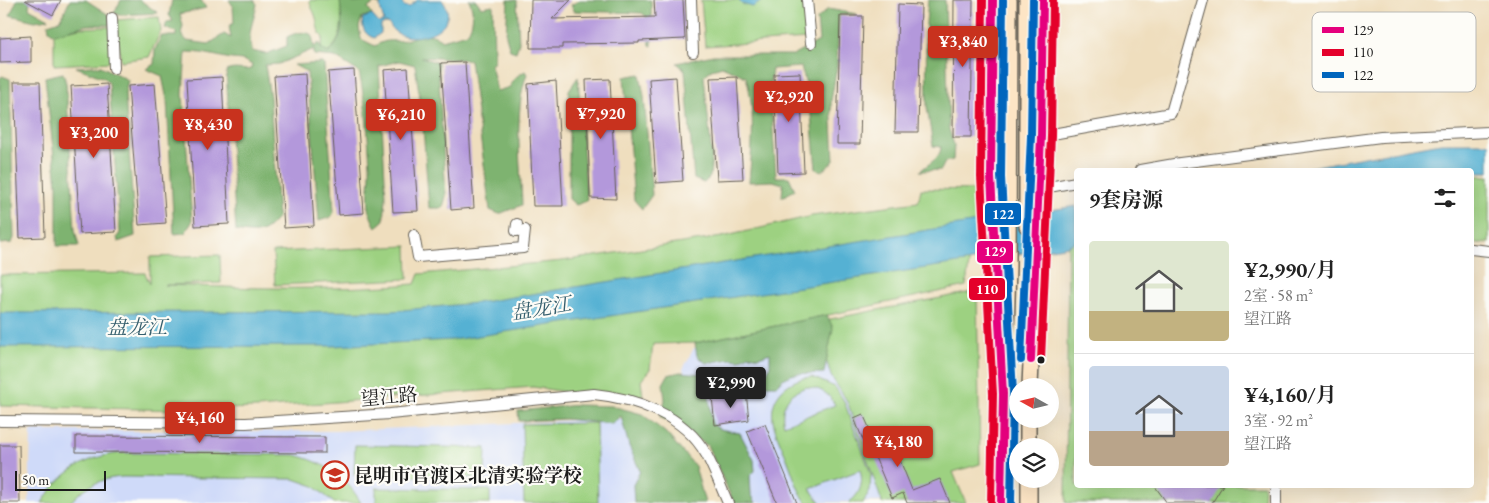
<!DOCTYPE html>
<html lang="zh">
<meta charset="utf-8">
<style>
:root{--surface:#fff;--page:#f2f2f2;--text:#222;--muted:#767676;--line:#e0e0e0;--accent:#c8321e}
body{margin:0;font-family:"EB Garamond","Noto Serif SC",serif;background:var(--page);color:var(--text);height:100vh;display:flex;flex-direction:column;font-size:19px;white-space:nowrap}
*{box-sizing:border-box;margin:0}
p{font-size:16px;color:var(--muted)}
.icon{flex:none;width:28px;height:28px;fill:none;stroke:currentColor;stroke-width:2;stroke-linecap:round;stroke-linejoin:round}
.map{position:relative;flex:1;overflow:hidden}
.drawer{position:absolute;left:1074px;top:168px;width:400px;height:320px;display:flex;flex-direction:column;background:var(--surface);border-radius:5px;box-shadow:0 5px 20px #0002}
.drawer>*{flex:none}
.needle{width:32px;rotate:278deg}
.tools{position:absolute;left:1009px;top:378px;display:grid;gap:10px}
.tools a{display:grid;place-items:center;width:50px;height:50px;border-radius:50%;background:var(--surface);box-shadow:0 5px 20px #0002;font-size:25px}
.scale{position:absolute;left:15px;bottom:12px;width:91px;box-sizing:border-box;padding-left:5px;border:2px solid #1c1c1c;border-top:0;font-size:14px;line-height:18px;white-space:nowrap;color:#1c1c1c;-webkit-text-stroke:4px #fdfcf7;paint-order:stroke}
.price{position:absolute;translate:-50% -42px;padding:0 11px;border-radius:5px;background:var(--accent);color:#fff;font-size:16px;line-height:32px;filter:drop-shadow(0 1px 2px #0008)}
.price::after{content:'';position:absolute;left:50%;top:30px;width:15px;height:11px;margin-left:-8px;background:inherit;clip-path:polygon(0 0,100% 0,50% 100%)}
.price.current{background:#222;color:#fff}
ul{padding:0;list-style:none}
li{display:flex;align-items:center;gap:15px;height:125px;padding:0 15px}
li+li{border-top:1px solid var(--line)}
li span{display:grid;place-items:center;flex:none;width:140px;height:100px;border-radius:5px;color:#555}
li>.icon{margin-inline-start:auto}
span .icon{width:60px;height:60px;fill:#fffc;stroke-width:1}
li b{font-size:21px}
h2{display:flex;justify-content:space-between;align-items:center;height:60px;padding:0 15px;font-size:21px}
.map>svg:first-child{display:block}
.built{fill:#cfdaf9}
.green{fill:#9dd181;stroke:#5c764e;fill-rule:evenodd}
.forest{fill:#7eb36f;stroke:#4d6846}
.water{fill:#55b1d3;stroke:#386678}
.building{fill:#b398db}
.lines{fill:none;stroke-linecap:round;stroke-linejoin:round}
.minor-casing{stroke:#666055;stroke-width:12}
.secondary-casing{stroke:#666055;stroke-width:18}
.minor{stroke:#fff;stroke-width:10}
.secondary{stroke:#fde5c5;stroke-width:15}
.bus-1-casing{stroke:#fdfcf7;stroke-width:11}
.bus-2-casing{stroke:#fdfcf7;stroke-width:11}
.bus-3-casing{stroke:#fdfcf7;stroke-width:11}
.bus-1{stroke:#e5007d;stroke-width:8}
.bus-2{stroke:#e4002b;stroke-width:8}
.bus-3{stroke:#0065bd;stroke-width:8}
.bus-dot{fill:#1c1c1c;stroke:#fdfcf7;stroke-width:2}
.labels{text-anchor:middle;stroke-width:4.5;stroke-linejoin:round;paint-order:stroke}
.street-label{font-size:19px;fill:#1c1c1c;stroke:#fdfcf7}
.poi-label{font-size:19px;font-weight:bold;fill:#1c1c1c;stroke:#fdfcf7;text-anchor:start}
.water-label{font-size:20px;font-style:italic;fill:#365f6e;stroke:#fdfcf7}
.key{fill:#fdfcf7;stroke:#bab9b5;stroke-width:1}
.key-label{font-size:14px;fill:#1c1c1c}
.line-badge{stroke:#fdfcf7;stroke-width:2}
.badge-label{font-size:14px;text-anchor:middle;font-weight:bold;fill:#fff}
</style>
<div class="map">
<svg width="1489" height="503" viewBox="0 0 1489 503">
<rect width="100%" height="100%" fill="#fdfcf7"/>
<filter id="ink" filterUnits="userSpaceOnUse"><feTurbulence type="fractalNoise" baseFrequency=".02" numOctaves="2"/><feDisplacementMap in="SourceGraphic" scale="10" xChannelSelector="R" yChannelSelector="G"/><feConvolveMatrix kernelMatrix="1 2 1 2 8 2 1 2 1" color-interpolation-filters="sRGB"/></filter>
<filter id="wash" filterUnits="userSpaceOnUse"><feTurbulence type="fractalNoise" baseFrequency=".0096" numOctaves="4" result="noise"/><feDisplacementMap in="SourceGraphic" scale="20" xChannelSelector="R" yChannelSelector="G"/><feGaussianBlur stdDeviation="1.12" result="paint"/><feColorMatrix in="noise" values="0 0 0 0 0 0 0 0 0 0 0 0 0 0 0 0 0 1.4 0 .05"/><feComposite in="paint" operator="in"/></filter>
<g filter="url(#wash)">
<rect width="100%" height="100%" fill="#efdebe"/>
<g class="built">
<path d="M815,322L831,376L847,401L882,502L735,503L683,369L694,348Z"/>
<path d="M631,418L639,450L642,503H29L31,431H337Z"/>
</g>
<g class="green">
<path d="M310,0H340C342,21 345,38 327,53L321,48L323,38C315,27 319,26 315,15C313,9 310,7 310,0Z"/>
<path d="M701,0H804L807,39L705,46Z"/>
<path d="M159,17L161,31L149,57L121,61L115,20Z"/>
<path d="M111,27L112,62L54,65V34L79,28Z"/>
<rect x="1471" y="176" width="18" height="67"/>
<path d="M921,189L979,190L966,286L695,343L653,344L650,369L641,381L643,396L618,400L533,387L257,408L186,410L0,406V275L145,273L150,284V257L220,255L221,283L164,285C248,288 331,291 415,284L419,274L562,261L722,237L812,216L918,202Z"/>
<path d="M1076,241V485H1264L1263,503H1066L1068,242Z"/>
<path d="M407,246L408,279L275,285L273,252Z"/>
<path d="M977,291L980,464L953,472L966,503H881L882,502L847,401L831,376L815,322Z"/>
<path d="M812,377L835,387L844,401L871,474L870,490L863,503H848C860,495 864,483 860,470L810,489L821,503H807C798,492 794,477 789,464C784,450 775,435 773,420C769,395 790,378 812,377ZM807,387C820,388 829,393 835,405L784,425C779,406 789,392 807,387Z"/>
<path d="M596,423L598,503H524L522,424Z"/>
<path d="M355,445L486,448L485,478L354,475Z"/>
<path d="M124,453L295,455C324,462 347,477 361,503H334L314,486L294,479L123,477C102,478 84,486 70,503H42C60,472 88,455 124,453Z"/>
<path d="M376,488L490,490V503H376Z"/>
</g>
<g class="forest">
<path d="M17,0H30L29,8L49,19L35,21L10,15Z"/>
<path d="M70,0H86L109,15L110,25H87L54,34L49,30L48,24L60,20Z"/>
<path d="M121,0H140L158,13L119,15L114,13Z"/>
<path d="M172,0H201L206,8L180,14L183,26L181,34L187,41L209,44L224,34L231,38L229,26L234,23L233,6L229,0H254L257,4C254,22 246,33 252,51L266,54L287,46V37C295,33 304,30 312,35L314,47L319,43L321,48L328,53C345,38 342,21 340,0H351L353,3C362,3 371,0 381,0L380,5L375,3L368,8L372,15L362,17L359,27L361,39L375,46C389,37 393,43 405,40C419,36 429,30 442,40L467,33C474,24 474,10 469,0H476L481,7L493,5L494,61L491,65L497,91L510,87C511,79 519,75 525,71L527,74C513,111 521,166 522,205L499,214L490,210L470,60L421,57L438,63L446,196L443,208H429L422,113L415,65L399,61L379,66L386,198L384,220L376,227C363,207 371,187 370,166C368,135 366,103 359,72L335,57L314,55V49L279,64L265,65L270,97L278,217C264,235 258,235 236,231L226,71C235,67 242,71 251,69L252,65C239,57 239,61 226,58C212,55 201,52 186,52L183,94L192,222L185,233L174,234L167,100L162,76L146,69L154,64L155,50L161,36H176V32L165,28L167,22L173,21L169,15Z"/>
<path d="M508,0H517L519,43L516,52L510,50L506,36Z"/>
<path d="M580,0H651L652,46L650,45L648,18L642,13L574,11L571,5Z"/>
<path d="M928,0H945L949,129L954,145L953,160L945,162L941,170L920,171C928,164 941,158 941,147L933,146L927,107L926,23Z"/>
<path d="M828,9L857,14L839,15L837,66L831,101L834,161L822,171L816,169L809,93L801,67L772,69L770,85L776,177H789L795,190L782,197L783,184L773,181L749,182C752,148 756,110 746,77L722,66L712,69L704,76L712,156L710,177L704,183L694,179L685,70L677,63L713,55H794L819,41L817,19Z"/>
<path d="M322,63L324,65L334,212L331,217L319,221L307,72L294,65Z"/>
<path d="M93,66H101L128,80L125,94L135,236L118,242L117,237L120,233L109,83L104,78L76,67Z"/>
<path d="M63,73L66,83L75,230L79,246H57V184L45,77Z"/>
<path d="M640,74L644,96L652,195L642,209L634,200L624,77Z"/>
<path d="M2,76L10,79L14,238L12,243L0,244V78Z"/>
<path d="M578,77L587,201L576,205L569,199V90Z"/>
<path d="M827,315L833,328L824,373C807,375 789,369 777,385H763L761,383L770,367V353L759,357L749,355L740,360L731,359L706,363L697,356L695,343Z"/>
<path d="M680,372L703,374L709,396L712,424L720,429L740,433L754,460L755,471L750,476L751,494L756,503H734L707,445L660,417L665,400L663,384L668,375Z"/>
<path d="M577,405L612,406L642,414L666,433L695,466L705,503H634L633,485L640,471L629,446L621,416L612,424L565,419L519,421L518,411Z"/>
</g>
<g class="water">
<path d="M381,0H401L404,6L409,7L417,0H442C448,8 450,15 444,24C434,37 406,42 393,30C390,26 391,24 385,23L381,25V33L374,38C365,35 361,28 363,18L372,15L379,23L384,21L380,8Z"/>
<path d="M738,0H764L753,7L742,4Z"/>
<path d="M1441,143H1489V172L1294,170Z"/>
<path d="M1076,206V240L1070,245L1064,247L452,340L333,346L0,347V313L392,311L476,303Z"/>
</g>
<g id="blocks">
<g class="building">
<path d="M25,0H61L53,15Z"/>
<path d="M531,0H571L552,19L655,17L654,0H683L685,39L639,41V43L562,44V48H530Z"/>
<path d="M954,0H973L971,137H953Z"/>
<path d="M898,4L921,5L918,132H895Z"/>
<path d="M840,16H863L860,144H837Z"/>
<path d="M31,36V62L0,63V38Z"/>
<path d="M465,62L474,208L451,210L441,63Z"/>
<path d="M408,68L418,211L393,212L384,70Z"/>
<path d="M354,70L364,213L339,215L328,72Z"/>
<path d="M800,73L804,172L778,173L774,74Z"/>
<path d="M305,74L314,226L284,228L274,76Z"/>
<path d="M222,77L229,224L195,226L187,79Z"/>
<path d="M676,77L683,181L656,183L649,79Z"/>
<path d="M737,77L743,179L717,180L710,78Z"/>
<path d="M610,79L616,199L590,198L586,80Z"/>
<path d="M556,81L563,206H533L528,84Z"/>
<path d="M14,82H40L45,237L20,238Z"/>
<path d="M107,84L116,232L80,234L71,86Z"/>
<path d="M155,84L166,223L139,225L128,86Z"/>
<path d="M746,392L749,420L715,425L712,397Z"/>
<path d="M863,414L872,434L887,428L912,490L940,479L950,503H907L903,493L892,498L872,450L868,452L854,418Z"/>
<path d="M765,424L797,503H777L747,431Z"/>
<path d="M76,436L325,437V453L76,452Z"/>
<path d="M0,445H19L20,503H0Z"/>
<path d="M1154,485H1223L1212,503H1167Z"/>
</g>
</g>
</g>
<g filter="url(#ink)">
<use href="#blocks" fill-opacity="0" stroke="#666055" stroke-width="1"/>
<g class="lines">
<g class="minor-casing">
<g id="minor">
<path d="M691,0L693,52"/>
<path d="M807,0L811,43"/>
<path d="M112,18L114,68"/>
<path d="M1041,136L1171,113L1203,0"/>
<path d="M1140,170L1180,163L1381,137L1489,132"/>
<path d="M1038,189L1076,182"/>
<path d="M414,235L418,257L523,248L525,230L516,231L517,224"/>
<path d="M1471,249L1489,251"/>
<path d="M0,421L246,423L390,414L594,394C635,398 684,415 706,454C714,469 721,487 728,503"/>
<path d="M1276,503V485"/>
</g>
</g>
<g class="secondary-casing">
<g id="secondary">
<path d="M993,0L991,177L998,302"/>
<path d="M1027,0V226"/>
<path d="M1030,386L1041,136L1043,0"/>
<path d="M1028,419V446"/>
<path d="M1029,479V503"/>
<path d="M1001,503L1008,266L1009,0"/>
</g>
</g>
<use href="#minor" class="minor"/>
<use href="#secondary" class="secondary"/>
<g class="bus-1-casing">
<g id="bus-1">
<path d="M993,0L991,177L1003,394L1001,503"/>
<path d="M1031,360L1041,136L1043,0"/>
</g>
</g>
<g class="bus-2-casing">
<g id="bus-2">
<path d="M983,0L981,177L993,394L991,503"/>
<path d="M1041,360L1051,136L1053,0"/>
</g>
</g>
<g class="bus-3-casing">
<g id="bus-3">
<path d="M1003,0L1001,177L1013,393L1011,503"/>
<path d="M1021,360L1031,136L1033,0"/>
</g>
</g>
<use href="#bus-1" class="bus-1"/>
<use href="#bus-2" class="bus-2"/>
<use href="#bus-3" class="bus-3"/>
</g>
</g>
<defs>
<g id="school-ring" transform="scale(1.4375)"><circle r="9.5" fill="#fdfcf7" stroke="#c8321e" stroke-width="1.5"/><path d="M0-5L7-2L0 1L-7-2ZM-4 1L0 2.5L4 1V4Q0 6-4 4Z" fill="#c8321e"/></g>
</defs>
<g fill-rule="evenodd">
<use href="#school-ring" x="335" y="475"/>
</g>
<circle class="bus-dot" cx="1041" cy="360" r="4.5"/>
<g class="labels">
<g class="street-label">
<text transform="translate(389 396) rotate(-5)" y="7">望江路</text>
</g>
<g class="poi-label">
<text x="354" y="482">昆明市官渡区北清实验学校</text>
</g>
<g class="water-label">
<text transform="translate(541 308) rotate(-9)" y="7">盘龙江</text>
<text x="137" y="334">盘龙江</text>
</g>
</g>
<rect x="1312" y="12" width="164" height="80" rx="8" class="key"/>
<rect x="1322" y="27" width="22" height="6" fill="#e5007d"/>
<rect x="1322" y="49" width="22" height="7" fill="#e4002b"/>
<rect x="1322" y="72" width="22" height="6" fill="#0065bd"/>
<g class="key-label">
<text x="1353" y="35">129</text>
<text x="1353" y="57">110</text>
<text x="1353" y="80">122</text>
</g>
<g class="line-badge">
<rect x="984" y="202" width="38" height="24" rx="5" fill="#0065bd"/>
<rect x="976" y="240" width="38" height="24" rx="5" fill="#e5007d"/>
<rect x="968" y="277" width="38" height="24" rx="5" fill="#e4002b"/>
</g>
<g class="badge-label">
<text x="1003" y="219">122</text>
<text x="995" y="256">129</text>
<text x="987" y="294">110</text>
</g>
</svg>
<div class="tools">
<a><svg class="needle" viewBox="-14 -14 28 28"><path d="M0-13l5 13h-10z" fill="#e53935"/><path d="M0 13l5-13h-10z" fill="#767676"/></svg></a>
<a><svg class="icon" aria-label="layers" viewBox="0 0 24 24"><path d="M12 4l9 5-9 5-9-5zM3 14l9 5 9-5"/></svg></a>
</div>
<div class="scale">50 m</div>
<b class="price" style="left:963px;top:68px">¥3,840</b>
<b class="price" style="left:789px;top:123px">¥2,920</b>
<b class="price" style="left:601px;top:140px">¥7,920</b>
<b class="price" style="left:401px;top:141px">¥6,210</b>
<b class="price" style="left:208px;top:151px">¥8,430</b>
<b class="price" style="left:94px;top:159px">¥3,200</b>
<b class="price current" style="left:731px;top:409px">¥2,990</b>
<b class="price" style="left:200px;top:444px">¥4,160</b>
<b class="price" style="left:898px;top:468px">¥4,180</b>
<section class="drawer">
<h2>9套房源<svg class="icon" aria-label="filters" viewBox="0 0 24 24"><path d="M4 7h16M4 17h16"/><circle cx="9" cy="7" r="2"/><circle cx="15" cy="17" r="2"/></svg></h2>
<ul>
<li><span style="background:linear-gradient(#dfe7d0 70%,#c2b280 0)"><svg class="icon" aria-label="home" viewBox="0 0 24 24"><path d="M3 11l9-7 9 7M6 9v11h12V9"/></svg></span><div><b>¥2,990/月</b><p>2室 · 58 m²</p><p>望江路</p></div></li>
<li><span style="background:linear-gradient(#c9d6e8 65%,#b9a48a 0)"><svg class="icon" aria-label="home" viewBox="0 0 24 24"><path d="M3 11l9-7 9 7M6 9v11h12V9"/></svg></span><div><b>¥4,160/月</b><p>3室 · 92 m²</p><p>望江路</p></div></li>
</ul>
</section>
</div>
